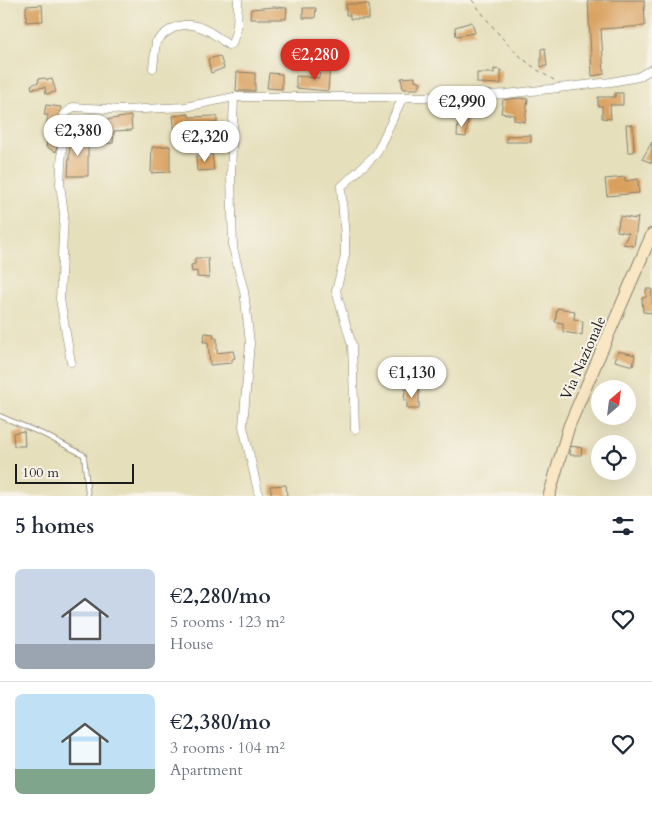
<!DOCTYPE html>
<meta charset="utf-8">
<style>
:root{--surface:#fff;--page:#f6f6f7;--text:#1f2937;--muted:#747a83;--line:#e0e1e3;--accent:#d93025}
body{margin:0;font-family:Cardo,serif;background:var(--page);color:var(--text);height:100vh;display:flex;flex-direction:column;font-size:19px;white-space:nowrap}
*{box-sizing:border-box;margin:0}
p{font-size:16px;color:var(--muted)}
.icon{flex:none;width:28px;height:28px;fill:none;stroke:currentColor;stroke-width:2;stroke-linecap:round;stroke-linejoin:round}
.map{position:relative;height:496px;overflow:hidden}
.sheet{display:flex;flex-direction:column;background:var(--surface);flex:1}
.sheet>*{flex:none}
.needle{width:32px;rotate:28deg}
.buttons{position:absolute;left:591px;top:380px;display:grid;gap:10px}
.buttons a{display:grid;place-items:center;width:45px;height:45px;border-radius:50%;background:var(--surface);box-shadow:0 5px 20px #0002;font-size:25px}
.scale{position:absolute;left:15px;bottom:12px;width:119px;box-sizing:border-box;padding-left:5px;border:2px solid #1c1c1c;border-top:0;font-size:14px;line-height:18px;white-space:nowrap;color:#1c1c1c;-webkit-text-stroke:4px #f7f3e8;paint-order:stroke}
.price{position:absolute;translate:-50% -42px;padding:0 11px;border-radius:18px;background:#fff;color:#222;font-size:16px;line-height:32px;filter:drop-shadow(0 1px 2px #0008)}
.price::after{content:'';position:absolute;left:50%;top:30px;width:15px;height:11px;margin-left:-8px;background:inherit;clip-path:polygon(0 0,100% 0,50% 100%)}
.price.active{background:var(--accent);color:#fff}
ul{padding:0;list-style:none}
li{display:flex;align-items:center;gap:15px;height:125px;padding:0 15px}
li+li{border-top:1px solid var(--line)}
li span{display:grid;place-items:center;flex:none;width:140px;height:100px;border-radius:8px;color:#555}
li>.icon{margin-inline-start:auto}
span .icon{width:60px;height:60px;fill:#fffc;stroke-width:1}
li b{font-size:21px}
h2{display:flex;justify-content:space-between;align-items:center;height:60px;padding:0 15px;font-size:21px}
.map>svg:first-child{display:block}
.building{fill:#d99f5b}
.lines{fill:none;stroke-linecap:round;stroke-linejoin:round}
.service-casing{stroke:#817e6c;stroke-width:5.5}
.minor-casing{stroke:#817e6c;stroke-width:9}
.secondary-casing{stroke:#817e6c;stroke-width:13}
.path{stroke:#817e6c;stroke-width:1;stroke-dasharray:4 4;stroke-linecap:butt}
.service{stroke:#fff;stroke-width:4}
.minor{stroke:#fff;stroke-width:8}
.secondary{stroke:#f9e7c3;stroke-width:11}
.labels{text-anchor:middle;stroke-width:4;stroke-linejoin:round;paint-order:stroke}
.street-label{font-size:15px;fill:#1c1c1c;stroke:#f7f3e8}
</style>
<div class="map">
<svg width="652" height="496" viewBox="0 0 652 496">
<rect width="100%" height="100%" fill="#f7f3e8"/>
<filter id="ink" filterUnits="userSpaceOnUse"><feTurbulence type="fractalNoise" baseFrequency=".02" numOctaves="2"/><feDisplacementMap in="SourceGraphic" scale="10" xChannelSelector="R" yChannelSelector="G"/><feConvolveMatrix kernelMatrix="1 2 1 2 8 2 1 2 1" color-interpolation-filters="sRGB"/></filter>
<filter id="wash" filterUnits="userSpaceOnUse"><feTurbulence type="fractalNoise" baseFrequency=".0096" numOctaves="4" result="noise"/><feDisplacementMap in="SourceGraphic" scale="20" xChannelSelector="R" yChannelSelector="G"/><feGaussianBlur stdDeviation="1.12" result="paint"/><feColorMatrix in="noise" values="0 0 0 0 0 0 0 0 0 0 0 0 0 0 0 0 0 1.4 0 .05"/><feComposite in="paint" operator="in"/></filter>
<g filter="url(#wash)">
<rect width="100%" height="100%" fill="#e6dfbb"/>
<g id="blocks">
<g class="building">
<path d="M588,0H644L645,26L601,29L604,74L592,76Z"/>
<path d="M346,4H369V19H350V15H346Z"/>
<path d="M42,5L43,21L26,22V6Z"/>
<path d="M274,7L287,8L286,19H250L251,9Z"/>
<path d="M303,8H316L315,18H303Z"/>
<path d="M472,22L475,33L456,36L455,27Z"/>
<path d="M545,48L547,66L541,67V49Z"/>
<path d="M220,56L224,68L211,73L208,59Z"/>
<path d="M330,67L328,91L296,88V76L319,78L320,68Z"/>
<path d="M494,69L501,70V84L477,83V73H494Z"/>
<path d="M237,72L255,73V91H236Z"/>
<path d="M269,73L282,74V89L267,88Z"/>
<path d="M415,77V80L421,82L418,89H403L401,78Z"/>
<path d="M45,78L47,80L52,79L56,92L46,94L45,87L32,89L31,85L39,82L38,79Z"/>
<path d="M615,93H623V105H610L611,119L602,118V106H598V97H615Z"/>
<path d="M518,98L528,99L525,122L514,120V115L501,113L503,100Z"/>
<path d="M46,105L61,107L56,152L46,147L50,126H46L48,115H44Z"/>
<path d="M189,114V117L217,116V123L190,124L191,132L175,134L173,116Z"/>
<path d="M131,116L132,130L114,131L113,143L101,144L98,121Z"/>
<path d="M458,119L468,120L466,137L457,136Z"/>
<path d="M626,124L633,125L634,152H628Z"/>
<path d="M531,135V142H506L507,136Z"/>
<path d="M70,137L88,138V176H68Z"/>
<path d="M652,142V163L642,159Z"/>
<path d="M170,146V172L151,173L152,147Z"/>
<path d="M212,154L214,170L197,171L196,156Z"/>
<path d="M625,177V181L638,179L639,193L607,196L605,179Z"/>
<path d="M620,216L636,219L638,217L634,246L623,244L629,233L617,231Z"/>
<path d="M195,258H208L209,278L197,277V271L192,272L191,265L195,264Z"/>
<path d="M646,289H652V313L643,312L642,298L646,297Z"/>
<path d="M557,308L575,311L574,319L583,321L582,335L563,332V323L555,322Z"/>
<path d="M205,333L214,334L213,338H217V353L233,351L235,358L232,359V363L210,365L208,342H203Z"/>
<path d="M618,351L635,355L633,366L615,361Z"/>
<path d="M405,389H419V409H407V400H404Z"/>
<path d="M24,431L25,446H14L13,433Z"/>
<path d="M571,446L582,448L581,455H570Z"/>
<path d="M286,485L287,496H272L270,486Z"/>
</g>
</g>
</g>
<g filter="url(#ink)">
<use href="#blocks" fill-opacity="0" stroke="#817e6c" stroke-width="1"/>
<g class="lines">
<g class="service-casing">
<path id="service" d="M0,416L45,435L84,455L88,496"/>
</g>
<g class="minor-casing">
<g id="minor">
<path d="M153,68L156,42C181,14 203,24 228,45L232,44L237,28L238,0"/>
<path d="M234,97L231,175L233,248L244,291L250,343L243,426L259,496"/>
<path d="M71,362L60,299L64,214L60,184L64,115L73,107L123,110L185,107L234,97H449L506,94L611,82L638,77L652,69"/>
<path d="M355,429L352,345L336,291L345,256V238L341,187L376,154L403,97"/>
</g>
</g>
<g class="secondary-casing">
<path id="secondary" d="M549,496L569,426L652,234"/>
</g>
<path class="path" d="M472,0C498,34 516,59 554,80"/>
<use href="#service" class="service"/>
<use href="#minor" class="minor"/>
<use href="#secondary" class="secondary"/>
</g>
</g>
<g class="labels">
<g class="street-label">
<text transform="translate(583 358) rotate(-66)" y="5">Via Nazionale</text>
</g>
</g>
</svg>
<div class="buttons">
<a><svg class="needle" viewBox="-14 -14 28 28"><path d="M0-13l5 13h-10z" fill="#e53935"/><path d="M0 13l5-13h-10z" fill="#747a83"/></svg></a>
<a><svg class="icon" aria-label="locate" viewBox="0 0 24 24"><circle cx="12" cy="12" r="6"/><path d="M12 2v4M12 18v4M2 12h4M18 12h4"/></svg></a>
</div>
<div class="scale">100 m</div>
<b class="price active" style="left:315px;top:81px">€2,280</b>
<b class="price" style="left:462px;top:128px">€2,990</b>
<b class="price" style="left:78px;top:157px">€2,380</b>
<b class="price" style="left:205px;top:163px">€2,320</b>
<b class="price" style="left:412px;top:399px">€1,130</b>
</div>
<section class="sheet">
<h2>5 homes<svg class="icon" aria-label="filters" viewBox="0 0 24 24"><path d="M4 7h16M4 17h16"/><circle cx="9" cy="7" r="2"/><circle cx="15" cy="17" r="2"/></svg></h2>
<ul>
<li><span style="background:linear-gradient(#c9d6e8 75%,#9aa5b1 0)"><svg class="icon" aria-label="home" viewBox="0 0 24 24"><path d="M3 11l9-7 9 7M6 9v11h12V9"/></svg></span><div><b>€2,280/mo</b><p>5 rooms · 123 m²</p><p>House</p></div><svg class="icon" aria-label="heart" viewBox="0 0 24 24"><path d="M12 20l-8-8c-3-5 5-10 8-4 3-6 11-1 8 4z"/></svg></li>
<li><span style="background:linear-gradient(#bfe0f5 75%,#7fa58c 0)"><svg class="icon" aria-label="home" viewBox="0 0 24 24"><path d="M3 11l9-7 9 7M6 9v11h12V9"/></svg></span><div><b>€2,380/mo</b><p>3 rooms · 104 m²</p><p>Apartment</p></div><svg class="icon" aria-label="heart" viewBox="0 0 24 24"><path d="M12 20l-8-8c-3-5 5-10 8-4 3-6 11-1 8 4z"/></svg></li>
</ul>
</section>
